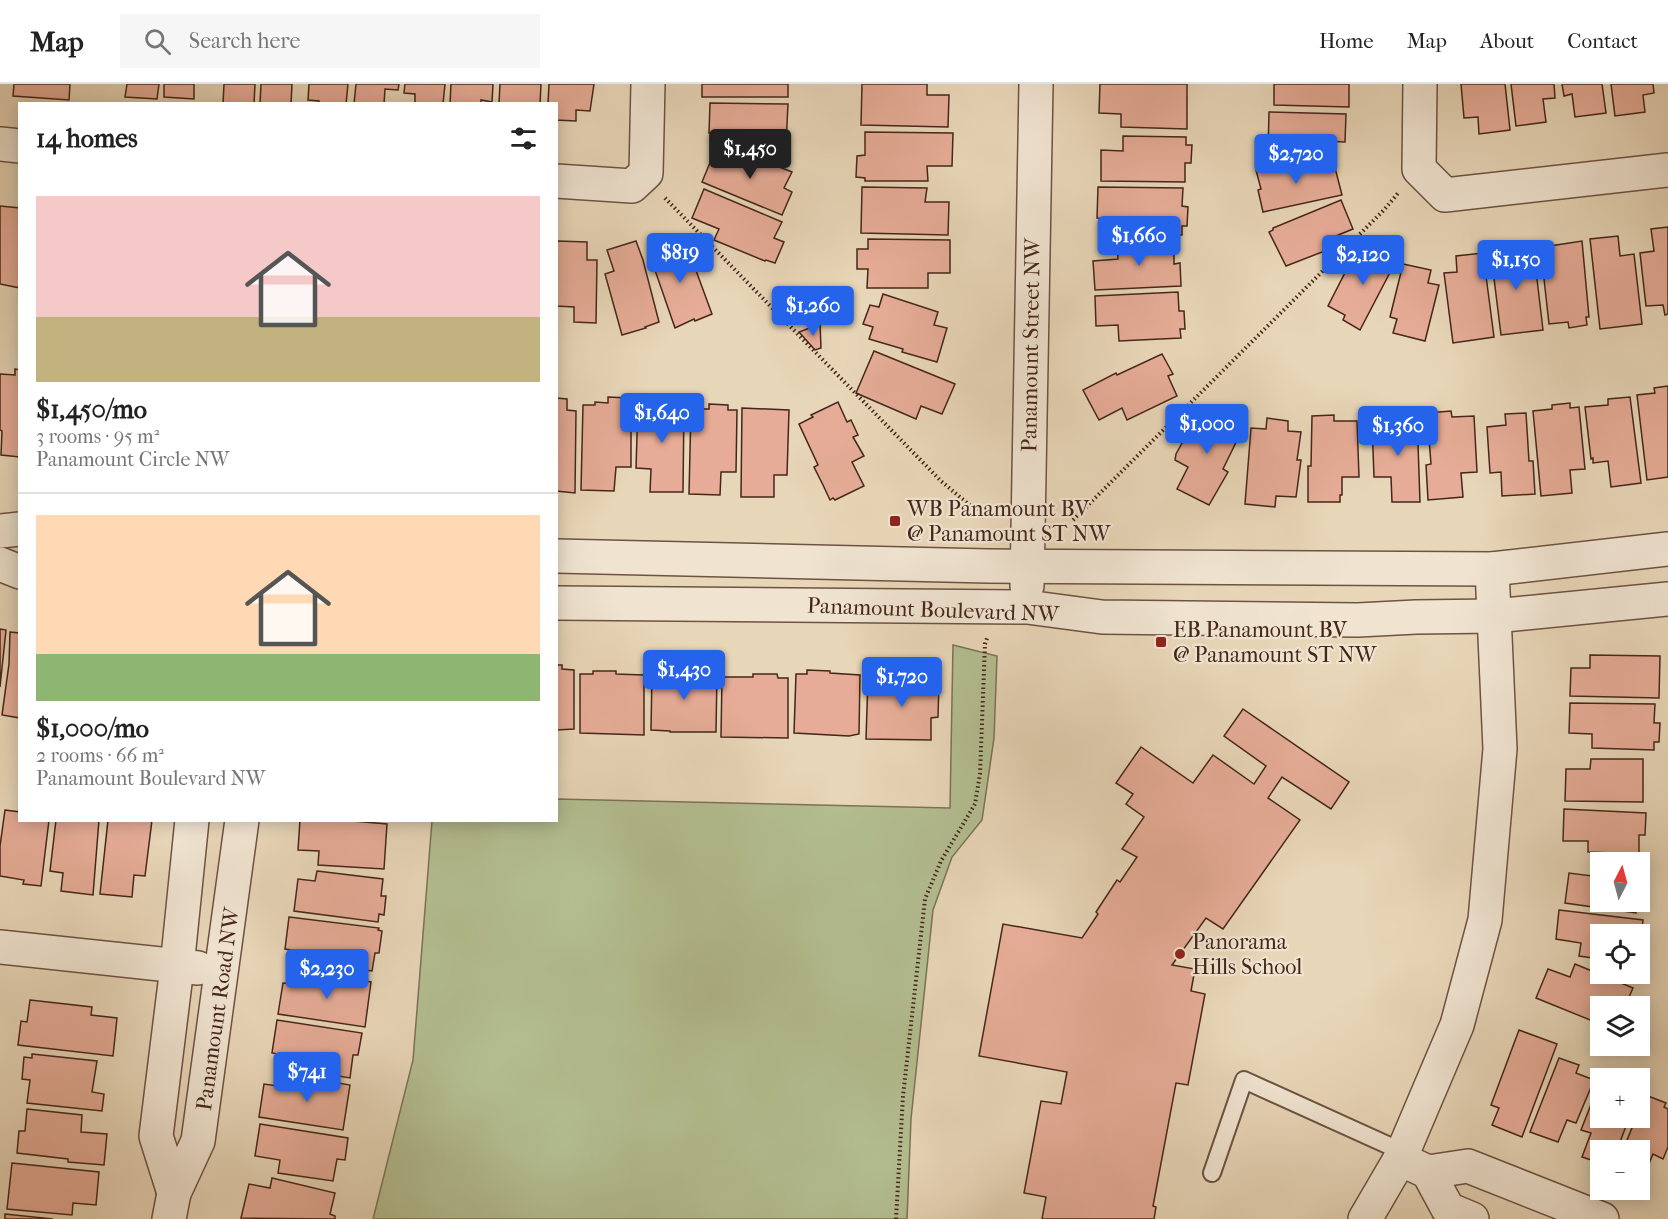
<!DOCTYPE html>
<meta charset="utf-8">
<style>
:root{--surface:#fff;--page:#f6f6f6;--text:#222;--muted:#767676;--line:#e0e0e0;--accent:#2563eb}
body{margin:0;font-family:"IM FELL French Canon",serif;background:var(--page);color:var(--text);height:100vh;display:flex;flex-direction:column;font-size:22px;white-space:nowrap}
*{box-sizing:border-box;margin:0}
p{font-size:20px;color:var(--muted)}
.icon{flex:none;width:33px;height:33px;fill:none;stroke:currentColor;stroke-width:2;stroke-linecap:round;stroke-linejoin:round}
.map{position:relative;flex:1;overflow:hidden}
.panel{position:absolute;left:18px;top:18px;width:540px;height:720px;display:flex;flex-direction:column;background:var(--surface);border-radius:0px;box-shadow:0 3px 15px #0003}
.panel>*{flex:none}
.needle{width:39px;rotate:6deg}
.tools{position:absolute;left:1590px;top:768px;display:grid;gap:12px}
.tools a{display:grid;place-items:center;width:60px;height:60px;border-radius:0px;background:var(--surface);box-shadow:0 3px 15px #0003;font-size:30px}
.price{position:absolute;translate:-50% -51px;padding:0 14px;border-radius:6px;background:var(--accent);color:#fff;font-size:20px;line-height:39px;filter:drop-shadow(0 2px 3px #0008)}
.price::after{content:'';position:absolute;left:50%;top:36px;width:18px;height:14px;margin-left:-9px;background:inherit;clip-path:polygon(0 0,100% 0,50% 100%)}
.price.current{background:#222;color:#fff}
ul{padding:0;list-style:none}
li{display:grid;align-content:center;gap:12px;height:318px;padding:0 18px}
li+li{border-top:2px solid var(--line)}
li span{display:grid;place-items:center;height:186px;border-radius:0px;color:#555}
li>.icon{margin-inline-start:auto}
span .icon{width:108px;height:108px;fill:#fffc;stroke-width:1}
li b{font-size:26px}
h2{display:flex;justify-content:space-between;align-items:center;height:72px;padding:0 18px;font-size:26px}
header{display:flex;align-items:center;gap:36px;box-sizing:border-box;height:84px;padding:0 30px;background:var(--surface);border-bottom:2px solid var(--line)}
header strong{font-size:28px}
nav{display:flex;gap:33px;margin-inline-start:auto;font-size:21px}
.search{width:420px;height:54px;background:var(--page);display:flex;align-items:center;gap:15px;box-sizing:border-box;padding:0 21px;border-radius:0px;color:var(--muted);font-size:22px}
.map>svg:first-child{display:block}
.green{fill:#b3be91;stroke:#7c7256;stroke-width:1.5}
.building{fill:#e6ac97;stroke:#45261a;stroke-width:1.5}
.lines{fill:none;stroke-linecap:round;stroke-linejoin:round}
.service-casing{stroke:#6e5242;stroke-width:20}
.minor-casing{stroke:#6e5242;stroke-width:36}
.tertiary-casing{stroke:#6e5242;stroke-width:36}
.path{stroke:#45261a;stroke-width:4;stroke-dasharray:1.5 3;stroke-linecap:butt}
.service{stroke:#f0e4d1;stroke-width:16}
.minor{stroke:#f0e4d1;stroke-width:33}
.tertiary{stroke:#f0e4d1;stroke-width:33}
.poi-dot{fill:#8f2418;stroke:#f0e4d1;stroke-width:2}
.labels{text-anchor:middle;stroke-width:4.5;stroke-linejoin:round;paint-order:stroke}
.street-label{font-size:22px;fill:#45261a;stroke:#f0e4d1}
.poi-label{font-size:22px;fill:#45261a;stroke:#f0e4d1;text-anchor:start}
</style>
<header>
<strong>Map</strong>
<div class="search"><svg class="icon" aria-label="search" viewBox="0 0 24 24"><circle cx="10" cy="10" r="6"/><path d="M15 15l6 6"/></svg>Search here</div>
<nav><a>Home</a><a>Map</a><a>About</a><a>Contact</a></nav>
</header>
<div class="map">
<svg width="1668" height="1135" viewBox="0 0 1668 1135">
<rect width="100%" height="100%" fill="#e8d6b8"/>
<filter id="stains"><feTurbulence type="fractalNoise" baseFrequency=".00333" numOctaves="4"/><feColorMatrix values="0 0 0 0 .2 0 0 0 0 .09 0 0 0 0 .02 0 0 0 .5 -.17"/></filter>
<radialGradient id="worn" r=".72"><stop offset=".6" stop-color="#630" stop-opacity="0"/><stop offset="1" stop-color="#630" stop-opacity=".3"/></radialGradient>
<path class="green" d="M953,561L997,572L994,654L982,736L952,773L933,826L911,1035L907,1135H373L413,976L432,737L556,736L557,715L950,724Z"/>
<g class="building">
<path d="M14,0H70L69,16L13,12Z"/>
<path d="M127,0H159L157,15L125,13Z"/>
<path d="M164,0H194V15L164,13Z"/>
<path d="M224,0H255L254,20H223Z"/>
<path d="M261,0H292L291,20H260Z"/>
<path d="M309,0H348L346,20H319V17L308,16Z"/>
<path d="M356,0H399L398,6L385,5L384,20H354Z"/>
<path d="M405,0H445L443,20H415V10L404,9Z"/>
<path d="M451,0H493L492,18L481,16V20H450Z"/>
<path d="M500,0H541L540,20H499Z"/>
<path d="M549,0H594L590,27L576,26V37L556,36V20H548Z"/>
<rect x="702" y="0" width="86" height="13"/>
<path d="M862,0H927V11H949L948,43L861,41Z"/>
<path d="M1100,0H1187V45L1121,43V30L1099,29Z"/>
<path d="M1274,0H1349V23L1274,21Z"/>
<path d="M1461,0H1505L1510,46L1479,50L1478,33L1464,34Z"/>
<path d="M1511,0H1554L1555,14L1543,15L1546,38L1516,42Z"/>
<path d="M1562,0H1602L1606,29L1575,33L1572,10L1564,12Z"/>
<path d="M1611,0H1653L1654,9L1643,11L1645,28L1615,32Z"/>
<path d="M710,19L788,20L786,61L732,59V50L709,49Z"/>
<path d="M1269,28L1346,30L1345,58L1322,57V69L1268,68Z"/>
<path d="M865,48L953,49L952,82H927L928,97H865V94L856,93L857,72L865,71Z"/>
<path d="M1123,52L1186,53V61H1192L1191,79H1185V98L1101,97V66L1123,67Z"/>
<path d="M739,67L792,88L784,104L792,108L782,131L702,98L714,69L735,76Z"/>
<path d="M1308,75L1310,85L1334,80L1342,111L1263,128L1258,106L1261,105L1256,86Z"/>
<path d="M862,103L927,104L925,118H949L948,151L861,149Z"/>
<path d="M1098,103L1183,104L1182,122L1188,123L1187,142H1182V151L1119,150L1120,135L1097,134Z"/>
<path d="M704,105L782,138L774,154L784,158L775,179L766,176L765,177L714,156L719,145L692,134Z"/>
<path d="M1341,116L1353,145L1331,154L1335,163L1286,182L1269,148L1273,146V144Z"/>
<path d="M0,122L20,124V204L0,200Z"/>
<path d="M1668,143V230L1665,231L1663,221L1646,222L1640,169L1654,167L1651,145Z"/>
<path d="M1618,152L1620,172L1634,170L1642,240L1600,245L1590,155Z"/>
<path d="M868,155L950,156V189H928V204H867L868,185H857V165H868Z"/>
<path d="M1174,156V180L1180,179L1181,202L1095,206L1093,177L1118,175L1117,159Z"/>
<path d="M557,157L587,158V176H597L596,239L574,238V223L556,222Z"/>
<path d="M636,157L643,176L659,238L645,243L646,244L622,251L605,190L614,187L607,166Z"/>
<path d="M673,157L677,166L687,162L712,230L695,237L694,235L675,244L648,166Z"/>
<path d="M1582,157L1589,233H1586L1587,241L1569,244L1568,238L1549,240L1543,186L1553,185L1550,162Z"/>
<path d="M1519,158L1521,179L1535,178L1543,246L1501,251L1490,162Z"/>
<path d="M1373,160L1398,173L1360,246L1343,236L1345,231L1328,222L1349,181L1353,177L1362,181Z"/>
<path d="M1483,169L1494,253L1453,259L1444,189L1457,188L1456,172Z"/>
<path d="M1403,180L1431,186L1428,199L1439,201L1425,257L1393,249L1397,235L1390,233Z"/>
<path d="M1178,208L1179,227H1184L1185,245H1180L1181,254L1119,257L1118,241L1096,242L1095,212Z"/>
<path d="M883,210L938,228L934,241L947,244L937,278L902,268L903,265L869,255L873,243L863,240L870,221L879,223Z"/>
<path d="M820,240L821,264L815,266L799,248Z"/>
<path d="M874,267L955,300L942,330L921,322L916,335L856,309Z"/>
<path d="M1162,270L1173,290L1168,292L1177,312L1127,336L1122,324L1099,336L1083,306L1116,289L1117,291Z"/>
<path d="M15,285L20,286V373L1,371L2,347L0,346V290L15,291Z"/>
<path d="M1668,302V393L1647,396L1637,311L1655,309L1654,304Z"/>
<path d="M608,313L628,314V322H631V383H616L614,407L581,406L583,321H595V318L608,319Z"/>
<path d="M1630,313L1641,399L1611,403L1608,377L1593,379V374L1591,375L1585,323L1608,321V315Z"/>
<path d="M556,314L567,315V326L576,327L575,409L556,407Z"/>
<path d="M659,315L679,316V321H684L683,408H650L651,385L636,384L638,319L659,321Z"/>
<path d="M838,318L847,338L851,336L858,351L853,353L864,372L852,378L864,402L835,416L833,414L830,416L823,401L814,383L818,381L799,340L813,333L811,331Z"/>
<path d="M1570,319V324L1579,323L1585,385L1570,386L1572,409L1541,412L1533,327L1552,325V321Z"/>
<path d="M709,320L728,321V326H737L736,388H721L720,411L689,410L691,325H709Z"/>
<path d="M742,324L789,326L787,391H774V413H741Z"/>
<path d="M1200,327L1221,337L1224,332L1244,342L1223,385L1228,388L1209,421L1177,405L1188,383L1175,376L1176,370Z"/>
<path d="M1451,327L1452,333L1474,332L1477,388L1461,389L1463,413L1428,416L1426,381L1431,380L1427,329Z"/>
<path d="M1526,329L1529,377H1533L1535,410L1502,412L1501,388L1490,389L1487,343L1506,341L1505,330Z"/>
<path d="M1334,331V337H1357L1359,393H1342V411H1340V418H1308V382H1311L1312,332Z"/>
<path d="M1417,331L1420,418H1392L1391,393H1374L1372,339L1394,338V332Z"/>
<path d="M1267,334L1288,337V347L1301,348L1297,376H1301L1296,413L1276,412L1275,423L1245,420L1251,344L1266,345Z"/>
<path d="M0,545L6,546L0,603Z"/>
<path d="M10,548L20,549V634L2,631L9,580Z"/>
<path d="M1590,571L1660,572L1659,614L1570,612L1571,584H1590Z"/>
<path d="M556,581H562V585L574,586V645L556,646Z"/>
<path d="M664,583L687,584V586H706V589H717L716,648H670V647L651,646L652,588H664Z"/>
<path d="M807,586L830,587V589L860,591L859,650L849,652L794,649L796,590H807Z"/>
<path d="M593,587H616V590L644,591V651L580,649V590H593Z"/>
<path d="M753,590H777L778,594H788V654L721,653L722,593H753Z"/>
<path d="M897,592L939,596L938,633L931,634V656L866,655L868,595H897Z"/>
<path d="M1570,619L1655,620L1654,639H1660L1659,658H1654V666L1592,664V650L1569,649Z"/>
<path d="M1243,625L1349,698L1331,725L1282,693L1268,714L1300,736L1223,845L1206,834L1172,881L1195,885L1191,907L1205,910L1188,1001L1176,999L1153,1122L1156,1123L1154,1135H1042L1046,1113L1024,1109L1041,1017L1061,1020L1067,988L979,972L1003,840L1082,854L1098,830L1096,828L1117,796L1120,798L1137,773L1122,765L1144,733L1126,720L1133,710L1116,699L1141,663L1193,699L1213,671L1254,700L1266,682L1224,652Z"/>
<path d="M1591,675H1643V718L1565,717L1566,685H1590Z"/>
<path d="M1564,725L1646,729L1645,751H1639V770L1588,768V757H1563Z"/>
<path d="M5,726L20,728V736H49L41,802L23,800L24,796L0,792V762Z"/>
<path d="M56,736H99L93,811L61,807L63,789L50,787Z"/>
<path d="M108,736H152L145,792L134,791L132,813L100,810Z"/>
<path d="M300,736H341L387,740L384,785L318,781L319,767L298,766Z"/>
<path d="M1594,780L1600,781V818H1637L1636,829L1565,819L1569,789L1592,792Z"/>
<path d="M1640,786L1643,791L1640,810Z"/>
<path d="M317,787L383,795L381,812H386L384,831L379,830L378,838L294,827L298,795L315,797Z"/>
<path d="M1559,826L1643,836L1641,857L1640,850H1600V875L1579,872L1581,859L1556,855Z"/>
<path d="M289,833L379,844L378,846L382,847L379,869H375L372,887L319,881L318,883L310,882L312,869L285,865Z"/>
<path d="M1575,880L1633,904L1625,922H1600V940L1536,914L1548,885L1570,893Z"/>
<path d="M306,888L371,898L365,943L278,930L283,899L306,901Z"/>
<path d="M30,916L92,923L91,931L117,934L113,972L18,961L21,937L27,938Z"/>
<path d="M277,936L362,949L358,971H353L350,994L294,985L296,973L272,969Z"/>
<path d="M1519,946L1557,960L1522,1053L1492,1041L1499,1024L1491,1021Z"/>
<path d="M32,970L97,977L92,1008L104,1010L102,1027L27,1019L30,996L22,995L24,973L32,974Z"/>
<path d="M1559,974L1579,981L1576,989L1594,996L1576,1039L1567,1036L1558,1058L1530,1048Z"/>
<path d="M294,991L350,1001L343,1046L259,1033L264,1000L292,1004Z"/>
<path d="M1599,1000L1600,1001V1034H1629L1617,1066H1600V1079L1582,1073L1591,1049L1581,1046Z"/>
<path d="M1648,1012L1666,1019L1664,1023L1668,1025V1063L1663,1075L1653,1070L1643,1094L1640,1092V1066H1623L1636,1034H1640V1025L1643,1015L1647,1016Z"/>
<path d="M27,1025L82,1031L81,1048L107,1050L104,1081L68,1078V1075L17,1069L19,1047H25Z"/>
<path d="M260,1040L348,1054L345,1076L337,1075L333,1097L278,1089L280,1076L255,1072Z"/>
<path d="M12,1079L99,1088L96,1121L73,1119L72,1131L7,1125Z"/>
<path d="M272,1094L335,1109L330,1130L335,1132V1135L241,1134L249,1100L270,1104Z"/>
<path d="M5,1130L53,1135H5Z"/>
</g>
<g class="lines">
<g class="service-casing">
<path id="service" d="M1212,1089L1244,996L1403,1068"/>
</g>
<g class="minor-casing">
<g id="minor">
<path d="M1420,0L1419,85L1445,111L1668,86"/>
<path d="M0,60L20,62"/>
<path d="M556,97L632,102L646,89L648,0"/>
<path d="M0,863L198,884"/>
<path d="M1400,1075L1428,1088L1468,1082L1602,1135"/>
<path d="M1428,1088L1448,1125L1472,1135"/>
<path d="M174,1109L156,1052L177,883L192,736"/>
<path d="M169,1135L174,1109L198,1057L242,736"/>
</g>
</g>
<g class="tertiary-casing">
<g id="tertiary">
<path d="M0,447L20,445"/>
<path d="M556,472L988,482L1492,485L1668,465"/>
<path d="M0,480L20,488"/>
<path d="M1027,502L1036,0"/>
<path d="M556,519L1027,523L1102,533L1358,536L1416,533L1495,532L1668,515"/>
<path d="M1365,1135L1400,1075L1457,941L1485,836L1500,665L1492,485"/>
</g>
</g>
<g class="path">
<path d="M665,114L941,397L986,435"/>
<path d="M1073,436L1384,126L1399,108"/>
<path d="M896,1135L903,1012L925,815L941,777L975,720L980,690L985,560L987,554"/>
</g>
<use href="#service" class="service"/>
<use href="#minor" class="minor"/>
<use href="#tertiary" class="tertiary"/>
</g>
<g class="poi-dot">
<rect x="889" y="431" width="12" height="12" rx="3"/>
<rect x="1155" y="552" width="12" height="12" rx="3"/>
<circle cx="1180" cy="870" r="6"/>
</g>
<g class="labels">
<g class="street-label">
<text transform="translate(1030 261) rotate(-89)" y="8">Panamount Street NW</text>
<text transform="translate(933 525) rotate(2)" y="8">Panamount Boulevard NW</text>
<text transform="translate(217 925) rotate(-82)" y="8">Panamount Road NW</text>
</g>
<g class="poi-label">
<text x="907" y="432">WB Panamount BV<tspan x="907" dy="25">@ Panamount ST NW</tspan></text>
<text x="1173" y="553">EB Panamount BV<tspan x="1173" dy="25">@ Panamount ST NW</tspan></text>
<text x="1192" y="865">Panorama<tspan x="1192" dy="25">Hills School</tspan></text>
</g>
</g>
<rect width="100%" height="100%" filter="url(#stains)"/>
<rect width="100%" height="100%" fill="url(#worn)"/>
</svg>
<div class="tools">
<a><svg class="needle" viewBox="-14 -14 28 28"><path d="M0-13l5 13h-10z" fill="#e53935"/><path d="M0 13l5-13h-10z" fill="#767676"/></svg></a>
<a><svg class="icon" aria-label="locate" viewBox="0 0 24 24"><circle cx="12" cy="12" r="6"/><path d="M12 2v4M12 18v4M2 12h4M18 12h4"/></svg></a>
<a><svg class="icon" aria-label="layers" viewBox="0 0 24 24"><path d="M12 4l9 5-9 5-9-5zM3 14l9 5 9-5"/></svg></a>
<a>+</a>
<a>−</a>
</div>
<b class="price current" style="left:750px;top:96px">$1,450</b>
<b class="price" style="left:1296px;top:101px">$2,720</b>
<b class="price" style="left:1139px;top:183px">$1,660</b>
<b class="price" style="left:680px;top:200px">$819</b>
<b class="price" style="left:1363px;top:202px">$2,120</b>
<b class="price" style="left:1516px;top:207px">$1,150</b>
<b class="price" style="left:813px;top:253px">$1,260</b>
<b class="price" style="left:662px;top:360px">$1,640</b>
<b class="price" style="left:1207px;top:371px">$1,000</b>
<b class="price" style="left:1398px;top:373px">$1,360</b>
<b class="price" style="left:684px;top:617px">$1,430</b>
<b class="price" style="left:902px;top:624px">$1,720</b>
<b class="price" style="left:327px;top:916px">$2,230</b>
<b class="price" style="left:307px;top:1019px">$741</b>
<section class="panel">
<h2>14 homes<svg class="icon" aria-label="filters" viewBox="0 0 24 24"><path d="M4 7h16M4 17h16"/><circle cx="9" cy="7" r="2"/><circle cx="15" cy="17" r="2"/></svg></h2>
<ul>
<li><span style="background:linear-gradient(#f6c9c9 65%,#c2b280 0)"><svg class="icon" aria-label="home" viewBox="0 0 24 24"><path d="M3 11l9-7 9 7M6 9v11h12V9"/></svg></span><div><b>$1,450/mo</b><p>3 rooms · 95 m²</p><p>Panamount Circle NW</p></div></li>
<li><span style="background:linear-gradient(#ffd9b3 75%,#8fb573 0)"><svg class="icon" aria-label="home" viewBox="0 0 24 24"><path d="M3 11l9-7 9 7M6 9v11h12V9"/></svg></span><div><b>$1,000/mo</b><p>2 rooms · 66 m²</p><p>Panamount Boulevard NW</p></div></li>
</ul>
</section>
</div>
